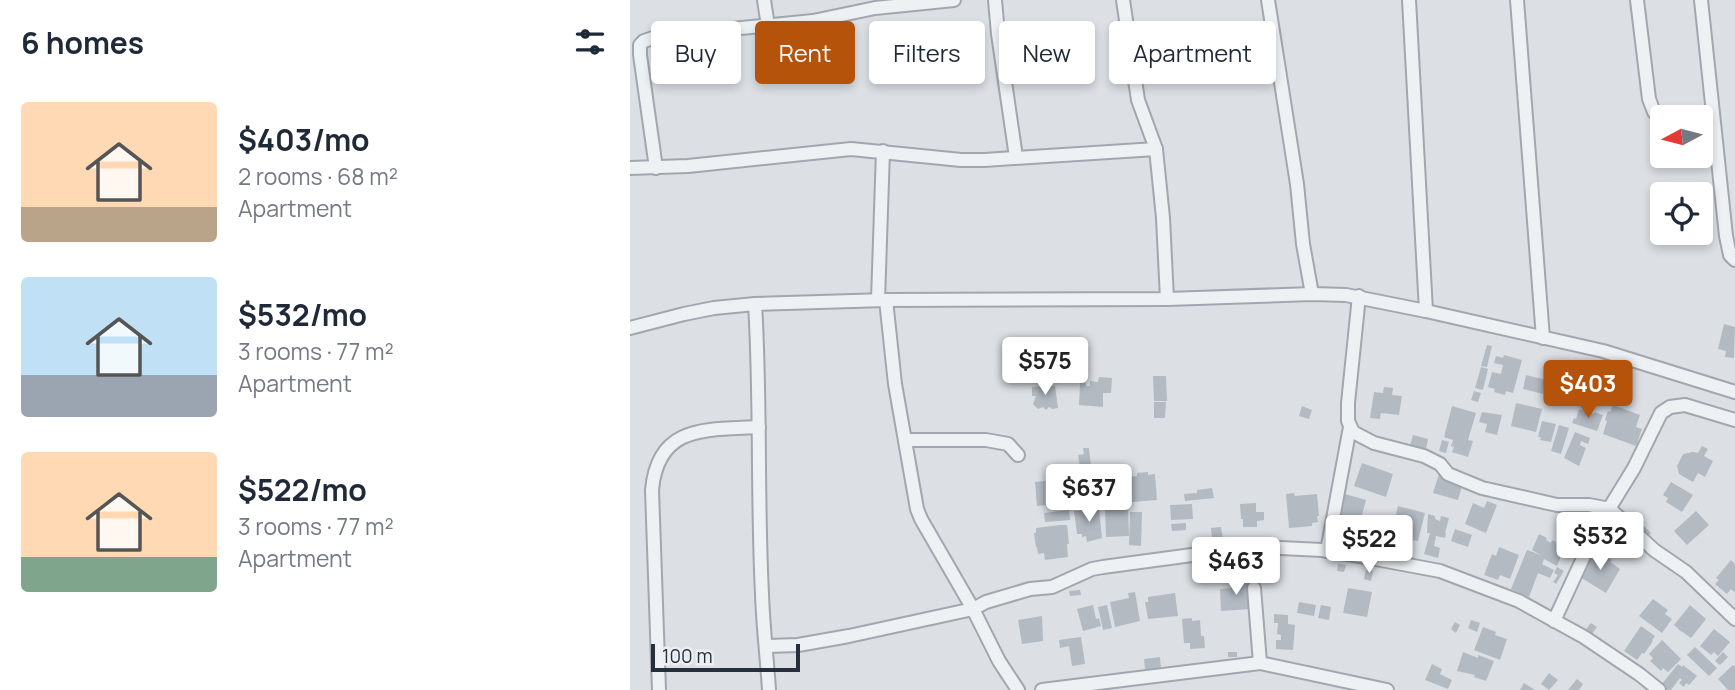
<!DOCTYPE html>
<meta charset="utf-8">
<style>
:root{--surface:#fff;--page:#f6f6f7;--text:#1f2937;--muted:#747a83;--accent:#b45309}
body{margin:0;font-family:Manrope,sans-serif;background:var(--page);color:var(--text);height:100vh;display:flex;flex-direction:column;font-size:26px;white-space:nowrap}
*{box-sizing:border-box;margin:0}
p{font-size:23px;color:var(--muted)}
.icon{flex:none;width:38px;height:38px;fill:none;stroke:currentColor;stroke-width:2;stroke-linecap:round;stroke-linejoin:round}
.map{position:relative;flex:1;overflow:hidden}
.side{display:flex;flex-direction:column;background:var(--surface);width:630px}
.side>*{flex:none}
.banner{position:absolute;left:21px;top:21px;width:665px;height:63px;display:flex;gap:14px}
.needle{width:46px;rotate:263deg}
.buttons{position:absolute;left:1020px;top:105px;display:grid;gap:14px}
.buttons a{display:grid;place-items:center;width:63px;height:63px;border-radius:7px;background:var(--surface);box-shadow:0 4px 10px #0003;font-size:35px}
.scale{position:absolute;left:21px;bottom:18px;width:149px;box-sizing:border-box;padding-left:7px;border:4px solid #262f3b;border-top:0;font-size:19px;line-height:24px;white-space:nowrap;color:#262f3b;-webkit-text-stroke:5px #ebeff3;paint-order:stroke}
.price{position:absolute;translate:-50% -60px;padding:0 16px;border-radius:7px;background:#fff;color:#222;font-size:23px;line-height:46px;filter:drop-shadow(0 2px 4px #0008)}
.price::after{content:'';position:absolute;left:50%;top:42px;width:21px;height:16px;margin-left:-10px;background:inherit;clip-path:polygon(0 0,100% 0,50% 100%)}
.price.on{background:var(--accent);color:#fff}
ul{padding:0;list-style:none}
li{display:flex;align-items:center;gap:21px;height:175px;padding:0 21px}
li span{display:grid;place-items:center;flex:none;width:196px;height:140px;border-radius:7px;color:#555}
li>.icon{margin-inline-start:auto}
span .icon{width:84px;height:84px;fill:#fffc;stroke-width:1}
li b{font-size:30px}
h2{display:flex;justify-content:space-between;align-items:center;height:84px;padding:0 21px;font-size:30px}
.tag{padding:0 24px;border-radius:7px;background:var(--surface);box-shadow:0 4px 10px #0003;font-size:24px;line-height:63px}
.tag.on{background:var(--accent);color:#fff}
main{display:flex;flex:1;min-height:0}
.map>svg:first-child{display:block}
.building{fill:#b3bac2}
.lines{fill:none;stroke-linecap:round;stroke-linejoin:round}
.minor-casing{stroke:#a2a7af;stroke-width:16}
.minor{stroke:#eef1f4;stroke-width:12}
</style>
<main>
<section class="side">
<h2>6 homes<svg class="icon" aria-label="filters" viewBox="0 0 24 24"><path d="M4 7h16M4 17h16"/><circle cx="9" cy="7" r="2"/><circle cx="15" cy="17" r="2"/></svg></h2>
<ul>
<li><span style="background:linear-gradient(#ffd9b3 75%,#b9a48a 0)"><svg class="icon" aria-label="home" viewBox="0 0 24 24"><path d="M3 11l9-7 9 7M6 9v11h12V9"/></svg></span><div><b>$403/mo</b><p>2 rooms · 68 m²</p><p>Apartment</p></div></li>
<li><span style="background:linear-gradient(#bfe0f5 70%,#9aa5b1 0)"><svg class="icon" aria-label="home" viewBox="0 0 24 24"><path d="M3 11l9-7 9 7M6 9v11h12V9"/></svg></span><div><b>$532/mo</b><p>3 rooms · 77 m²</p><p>Apartment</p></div></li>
<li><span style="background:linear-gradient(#ffd9b3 75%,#7fa58c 0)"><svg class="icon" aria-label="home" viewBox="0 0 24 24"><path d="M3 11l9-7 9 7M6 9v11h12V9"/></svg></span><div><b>$522/mo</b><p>3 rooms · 77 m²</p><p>Apartment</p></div></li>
</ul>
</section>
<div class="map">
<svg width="1105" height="690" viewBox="0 0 1105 690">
<rect width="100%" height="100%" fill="#dce0e5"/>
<g class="building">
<path d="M1094,324L1105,327L1104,358L1095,357L1096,351L1088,349Z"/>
<path d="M857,345L862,346L857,367L851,366Z"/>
<path d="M874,355L892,360L883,393L876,391L875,395L864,392L865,389L858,387L862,372L871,374L873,365L864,363L866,356L873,358Z"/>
<path d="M927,362L931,364L930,370L940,373L932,397L918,392Z"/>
<path d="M851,367L858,369L853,390L845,388Z"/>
<path d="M896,375L916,380L913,394L893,389Z"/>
<path d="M523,376H536L537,401H524Z"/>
<path d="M469,377L482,378L481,393H473V407L449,405L450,383H456V386H460V381L468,382Z"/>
<path d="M990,377L1000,380L998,387L988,384Z"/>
<path d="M425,386L428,408L422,409L419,407L416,410L413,407L408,409L403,404L406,396H402V387Z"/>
<path d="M754,387L763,388L762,395L772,396L769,415L751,413L750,419L740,418L744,392L753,393Z"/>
<path d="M844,391L851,393L848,402L841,400Z"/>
<path d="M524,402H536L535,418H524Z"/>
<path d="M886,403L912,409L906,432L881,426Z"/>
<path d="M983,405L1010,415L1006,427L1012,429L1006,446L973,434L977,421L975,420L978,411L980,412Z"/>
<path d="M672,406L682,410L679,419L669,416Z"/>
<path d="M822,406L846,413L838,440L843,441L838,457L822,452L824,447L821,446L823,440L814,437Z"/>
<path d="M949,409L964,414V412L973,415L967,431L942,423L944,418L946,419Z"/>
<path d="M852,412L872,415L867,435L855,432L857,424L849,422Z"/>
<path d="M912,421L926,424L921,442L910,440L911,437H908Z"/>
<path d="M929,425L939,428L931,454L921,451Z"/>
<path d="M945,432L960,438L958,444L951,441L950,445L956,448L949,466L934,458Z"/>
<path d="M783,435L798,439L796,449L780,445Z"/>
<path d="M812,440L819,442L816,453L809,451Z"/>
<path d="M1072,446L1078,449L1074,456L1083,461L1075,477L1068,473L1063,482L1049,474L1047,466L1053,454L1063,452L1068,453Z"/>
<path d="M453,448H459L461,467H450L448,455L454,454Z"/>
<path d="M732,463L763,474L756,497L724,486Z"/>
<path d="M487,472V475L496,474L499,503L468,506V503L441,506L438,475L452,473V479L464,477L466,495H471V490H476L475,481L481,480L480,473Z"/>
<path d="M518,472V475L525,474L527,500L502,502L500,477L507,476V473Z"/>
<path d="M809,474L833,483L828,500L803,493Z"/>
<path d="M432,479L434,503L407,506L405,482Z"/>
<path d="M1041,482L1063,495L1052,512L1036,502L1038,498L1033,495Z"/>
<path d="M582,488L584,498L555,501L554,494L567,493V490Z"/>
<path d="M664,493L665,496L687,494L689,516H687L688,522L682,523V526L659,528L656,494Z"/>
<path d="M715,494L736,500L729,526L708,521Z"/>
<path d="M857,501L867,505L856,533L835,524L843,503L854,508Z"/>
<path d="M626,503V512H634V520L627,521V527H613V519H611L610,504Z"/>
<path d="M562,504L563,519L541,520L540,505Z"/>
<path d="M768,506L795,513L788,541L783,540V542L761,535Z"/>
<path d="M498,507L499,536L476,537L475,508Z"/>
<path d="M469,509L472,538L457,542L456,536L452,537V534H447L444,511Z"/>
<path d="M439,510L440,520L415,522L414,513Z"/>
<path d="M1066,511L1079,525L1057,545L1044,531Z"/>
<path d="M500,512H512L511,546L499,545Z"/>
<path d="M798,514L805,516V519L810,521L811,516L819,518L815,533H816L815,538L806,536L804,546L810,548L808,558L794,554L800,533H797Z"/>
<path d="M556,523V530L542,531L541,524Z"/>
<path d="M430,525H437L439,544H437L438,557L415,560L414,553L408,554L407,547H406L404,533H406V528Z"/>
<path d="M1013,525L1021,533L1016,538L1008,531Z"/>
<path d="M591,527L593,540L586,541L585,537H582L581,528Z"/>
<path d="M825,529L842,535L838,547L821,541Z"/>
<path d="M909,534L917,538L916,540L921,543L922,540L935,547L927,566L914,559L912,564L924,570L920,578L908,573L899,597L881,589L897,550L911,555L902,550Z"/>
<path d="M869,547L889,555L880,579L870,575L868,580L854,575L862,554L866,556Z"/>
<path d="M965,553L971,557L972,554L982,560L980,562L990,569L976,593L950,577Z"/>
<path d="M1101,560L1105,564V590L1104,592L1101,589L1097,594L1085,584L1089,580L1086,578Z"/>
<path d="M708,564L716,565L714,572L707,571Z"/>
<path d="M927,567L934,571L926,584L923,582L928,575L924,573Z"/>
<path d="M736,570L743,571L741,581L734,579Z"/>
<path d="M618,581L620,609L591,611L590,589L601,588L600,582Z"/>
<path d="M718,588L742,592L737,617L713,613Z"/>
<path d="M450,590L451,595L440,596L439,591Z"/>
<path d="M505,592L510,621L485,627L480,602L499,598L498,593Z"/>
<path d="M545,593L548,616L518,619L515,602H518V597Z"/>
<path d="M1023,599L1038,610L1035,614L1042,619L1032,633L1009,616Z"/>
<path d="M669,602L686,605L684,616L667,613Z"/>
<path d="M463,605L466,619L469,618L471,626L453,631L447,609Z"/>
<path d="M477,605L482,628L473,630L468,607Z"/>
<path d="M691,605L701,607L699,620L688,618Z"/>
<path d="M1060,605L1076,619L1061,638L1048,629V628L1044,625Z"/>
<path d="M644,614L658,615V624L665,625L663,650L646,649V640H651V635L647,634L648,623H644Z"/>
<path d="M412,616L413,641L392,644L388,620Z"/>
<path d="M562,618V621L570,620L571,636H574L575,648L560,649V643H554L552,619Z"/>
<path d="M841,620L850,623L847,632L838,628Z"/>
<path d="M825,622L830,625L826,633L821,629Z"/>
<path d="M961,623L967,627L959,638L953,633Z"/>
<path d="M1011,626L1025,636L1022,640L1023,641L1014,654L1012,653L1007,660L994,651Z"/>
<path d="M853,627L866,632L865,635L877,639L870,660L844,650Z"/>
<path d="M1084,629L1100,642L1088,656L1084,652L1081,655L1070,646Z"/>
<path d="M451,637L455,664L442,666L439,646L430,648L429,640Z"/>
<path d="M1032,640L1051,659L1038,672L1033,668L1031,671L1020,661L1023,658L1019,654Z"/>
<path d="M1065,647L1087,668L1079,676L1057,655Z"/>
<rect x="598" y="652" width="9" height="5"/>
<path d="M833,652L848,658V655L864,661L856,681L844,677L845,675L827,671Z"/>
<path d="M1093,652L1098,657L1090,665L1085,661Z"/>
<path d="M530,657L531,668L515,670L514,659Z"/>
<path d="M802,664L812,669L810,674L822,680L818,689L795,680Z"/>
<path d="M1048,664L1052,667L1053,665L1067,676L1059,685L1056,683L1054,687L1049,683L1052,680L1050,678L1041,690H1037L1031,685Z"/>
<path d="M1103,665L1105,667V690H1098L1088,679Z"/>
<path d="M919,673L928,680L919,690L911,684Z"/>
<path d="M947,679L953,684L949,690H938Z"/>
<path d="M894,683L905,690H890Z"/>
</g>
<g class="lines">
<g class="minor-casing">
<g id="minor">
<path d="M134,0L138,26"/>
<path d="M365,0L368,34L386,157"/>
<path d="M493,0L508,100L526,149L533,218L537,299"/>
<path d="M638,0L667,184L673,244L682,294"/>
<path d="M779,0L796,311"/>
<path d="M887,0L913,338"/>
<path d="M1007,0L1019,99L1024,112L1032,119"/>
<path d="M1071,0L1096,236L1100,255L1105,260"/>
<path d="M0,168L58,166L221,149L331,160H354L526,149"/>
<path d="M26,168L10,55V45L14,41L29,36L183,21L245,8L324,0"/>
<path d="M729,296L718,403V421L723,432L744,443L794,456L810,464L818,474L852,488L927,505H959L980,509L1024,550L1056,572L1105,619"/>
<path d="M248,300L253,151"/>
<path d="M256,300L265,384L287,509L291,519L343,609L369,661L388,690"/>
<path d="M125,304C131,400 127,497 132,594C133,626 137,658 139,690"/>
<path d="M0,328L54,314L84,308L125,304L256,300L537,299L682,294L716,295L796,311L973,351L1105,392"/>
<path d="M275,440H356L378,444L388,455"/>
<path d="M697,551L720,427"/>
<path d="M624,588L630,663"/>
<path d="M924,621L955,554L977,512L1004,468L1031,413L1040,407L1055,405L1105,420"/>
<path d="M137,646L168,645L219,636L343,609L356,602L400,589L422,587L462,569L473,567L599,550L631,547L692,550L730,556L810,571L889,601L954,637L1009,674L1029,690"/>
<path d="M29,690L22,490C28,424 77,430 129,427"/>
<path d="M412,690L630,663L757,690"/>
</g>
</g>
<use href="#minor" class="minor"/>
</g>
</svg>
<div class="buttons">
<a><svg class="needle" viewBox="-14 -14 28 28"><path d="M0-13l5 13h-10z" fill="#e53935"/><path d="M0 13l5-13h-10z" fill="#747a83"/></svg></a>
<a><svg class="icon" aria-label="locate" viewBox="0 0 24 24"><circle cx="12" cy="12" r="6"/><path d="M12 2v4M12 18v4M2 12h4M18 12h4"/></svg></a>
</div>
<div class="scale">100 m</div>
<b class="price" style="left:415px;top:397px">$575</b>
<b class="price on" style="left:958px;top:420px">$403</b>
<b class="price" style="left:459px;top:524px">$637</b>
<b class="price" style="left:970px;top:572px">$532</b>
<b class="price" style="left:739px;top:575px">$522</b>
<b class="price" style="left:606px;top:597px">$463</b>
<div class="banner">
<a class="tag">Buy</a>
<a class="tag on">Rent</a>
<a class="tag">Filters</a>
<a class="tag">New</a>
<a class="tag">Apartment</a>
</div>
</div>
</main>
